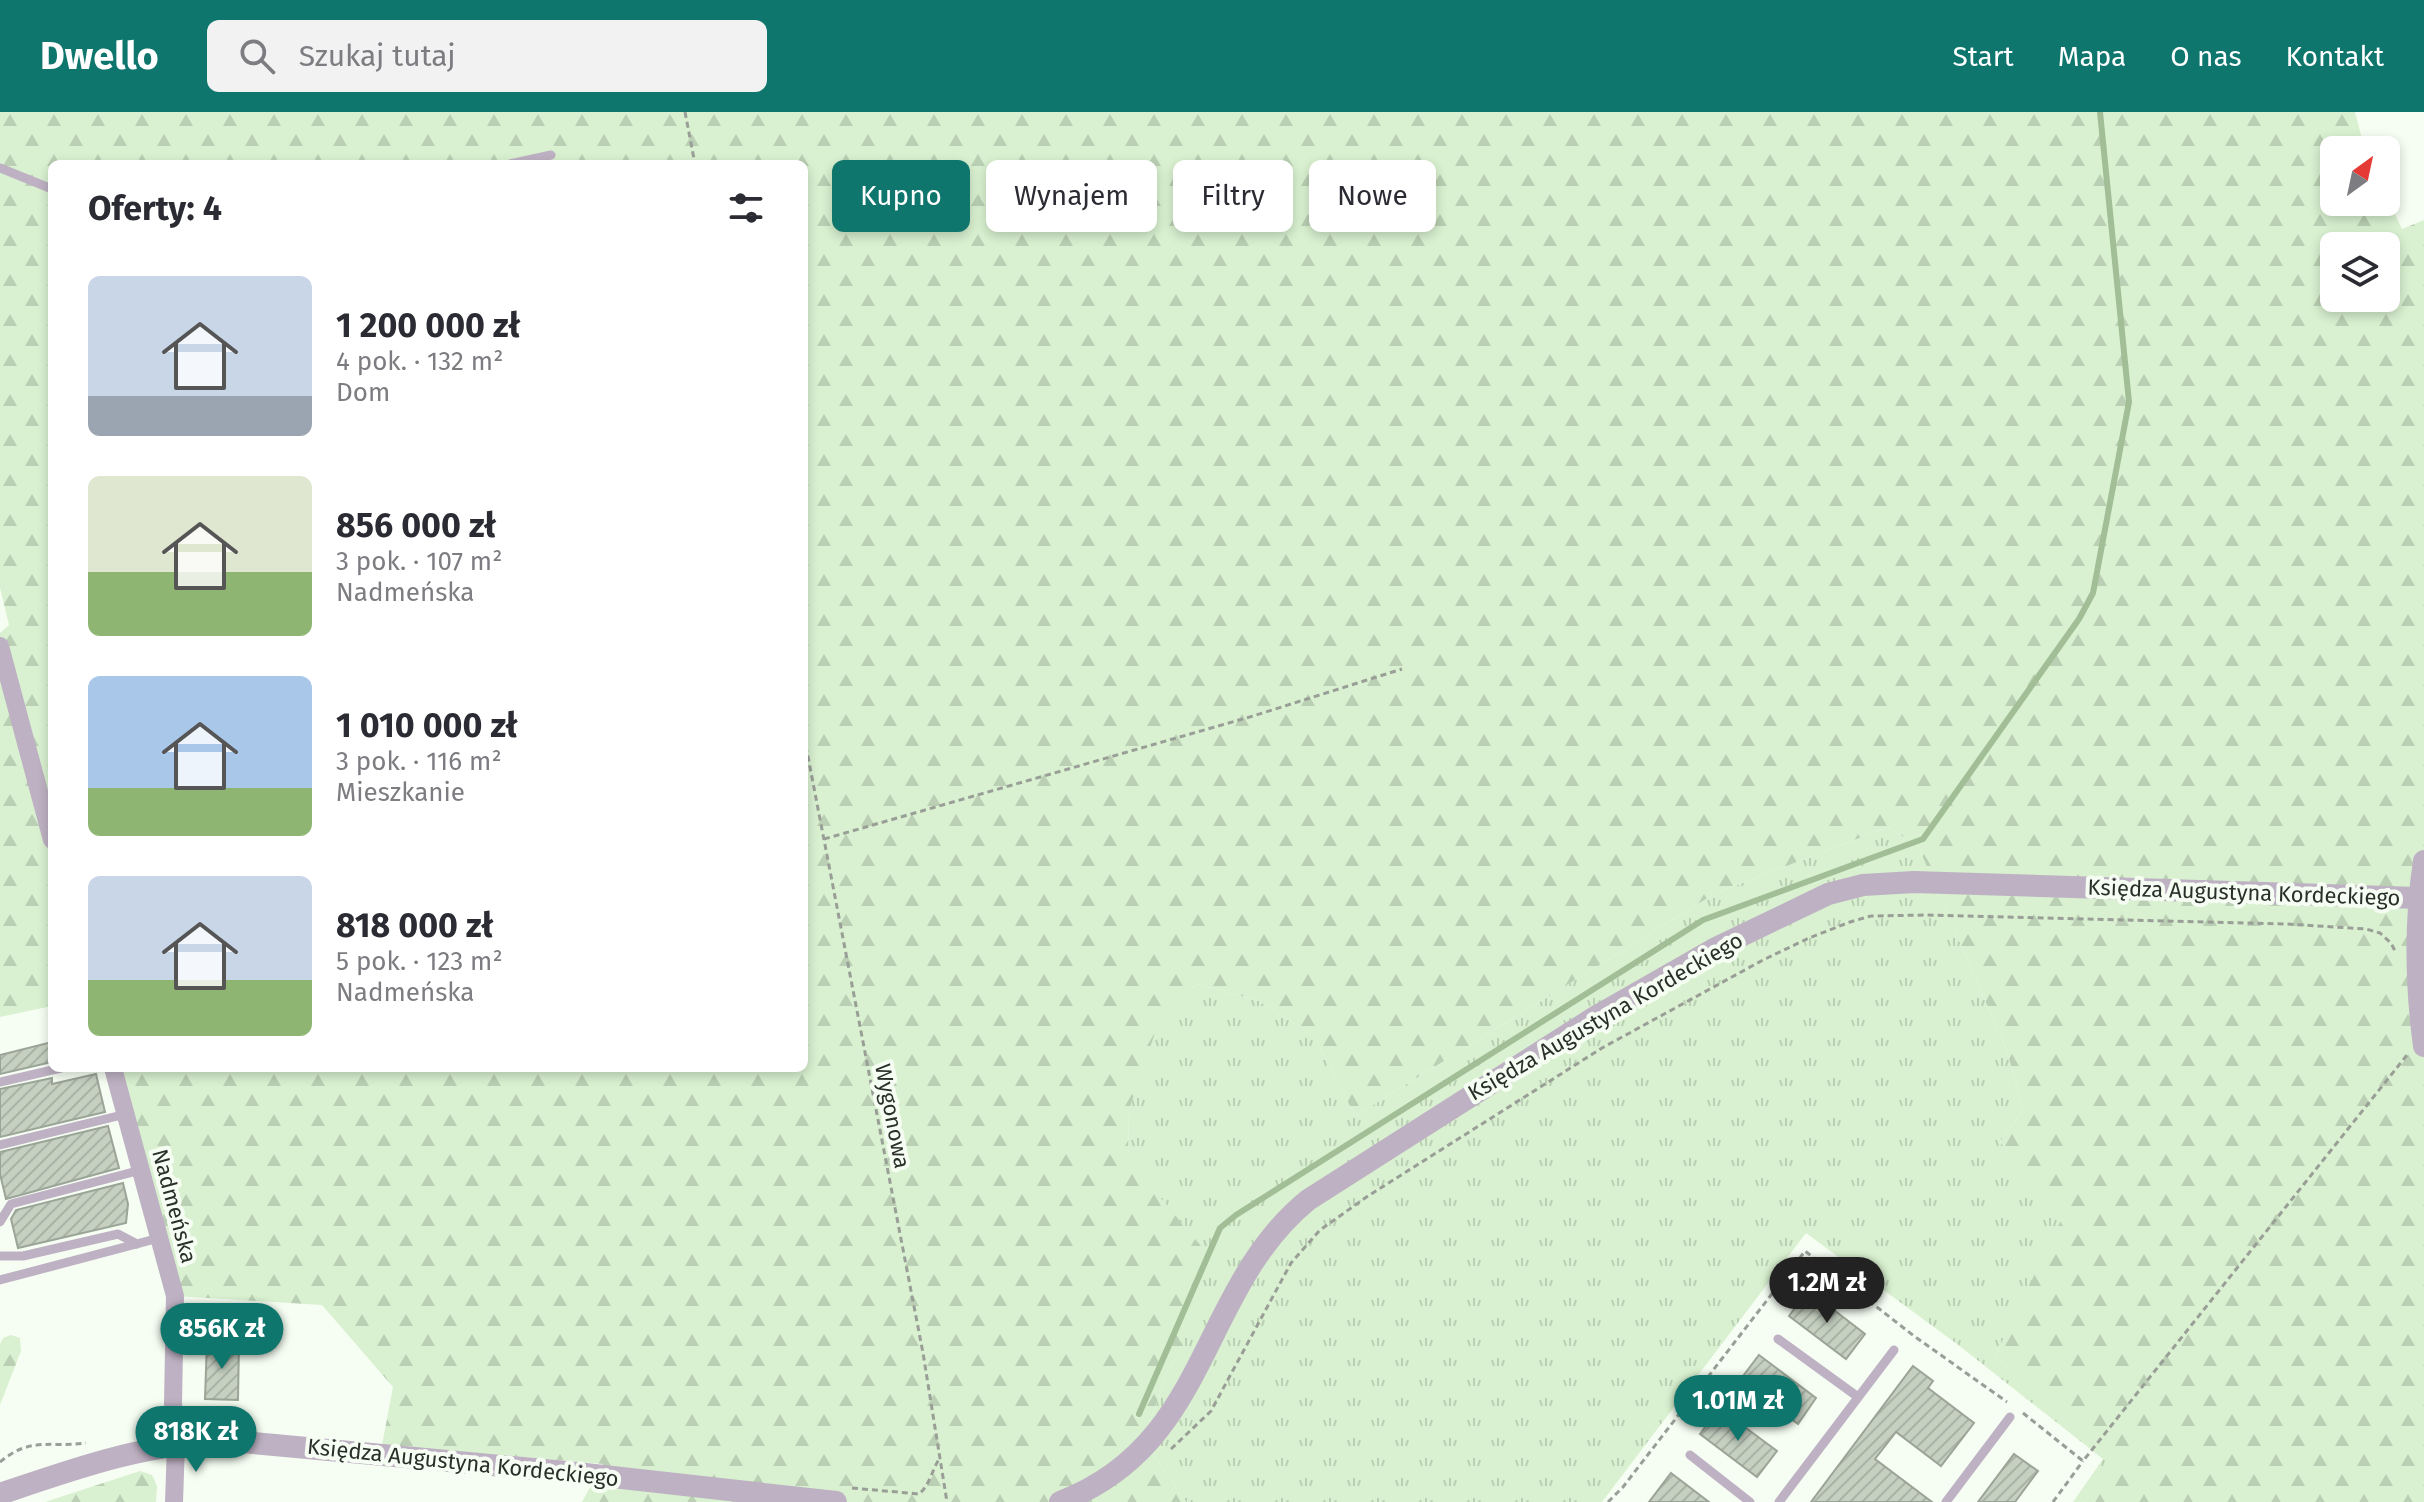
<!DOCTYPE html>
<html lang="pl">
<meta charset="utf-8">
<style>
:root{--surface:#fff;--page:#f2f2f3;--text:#2b2b33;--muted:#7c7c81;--accent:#0f766e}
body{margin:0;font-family:"Fira Sans",sans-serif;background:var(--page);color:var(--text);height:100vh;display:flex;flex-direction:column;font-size:30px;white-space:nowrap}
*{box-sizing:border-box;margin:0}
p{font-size:26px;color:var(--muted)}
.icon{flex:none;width:44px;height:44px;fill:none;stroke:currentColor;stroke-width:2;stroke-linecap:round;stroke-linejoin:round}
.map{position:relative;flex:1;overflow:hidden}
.side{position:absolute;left:48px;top:48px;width:760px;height:912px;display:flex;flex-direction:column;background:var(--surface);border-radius:12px;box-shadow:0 4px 12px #0003}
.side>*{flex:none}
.hud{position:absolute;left:832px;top:48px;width:760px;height:72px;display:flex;gap:16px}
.needle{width:52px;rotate:33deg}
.buttons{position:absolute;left:2320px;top:24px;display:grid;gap:16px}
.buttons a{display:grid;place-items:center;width:80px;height:80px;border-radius:12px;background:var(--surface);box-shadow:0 4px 12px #0003;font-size:40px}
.price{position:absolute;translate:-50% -68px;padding:0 18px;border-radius:28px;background:var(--accent);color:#fff;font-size:26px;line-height:52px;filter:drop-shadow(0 2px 4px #0008)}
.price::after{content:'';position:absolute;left:50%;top:48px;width:24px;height:18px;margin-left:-12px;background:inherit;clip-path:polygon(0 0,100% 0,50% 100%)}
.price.on{background:#222;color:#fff}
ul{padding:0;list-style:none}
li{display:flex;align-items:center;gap:24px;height:200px;padding:0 40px}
li span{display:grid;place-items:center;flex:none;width:224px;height:160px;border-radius:12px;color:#555}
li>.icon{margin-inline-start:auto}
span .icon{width:96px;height:96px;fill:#fffc;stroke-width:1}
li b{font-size:34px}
h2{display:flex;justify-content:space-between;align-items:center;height:96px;padding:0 40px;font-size:34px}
.chip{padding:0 28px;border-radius:12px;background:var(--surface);box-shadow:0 4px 12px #0003;font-size:28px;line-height:72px}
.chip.on{background:var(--accent);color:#fff}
header{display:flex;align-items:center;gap:48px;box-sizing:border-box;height:112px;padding:0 40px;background:var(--accent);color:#fff}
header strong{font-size:38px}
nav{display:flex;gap:44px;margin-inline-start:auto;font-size:28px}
.search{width:560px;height:72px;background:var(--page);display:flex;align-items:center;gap:20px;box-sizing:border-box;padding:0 28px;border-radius:12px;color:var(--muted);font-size:30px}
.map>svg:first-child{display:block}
.grass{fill:url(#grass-tufts)}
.forest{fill:url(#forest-firs);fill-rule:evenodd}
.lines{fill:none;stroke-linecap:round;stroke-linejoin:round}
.stream{stroke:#a1be97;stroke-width:6}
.building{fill:url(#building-hatch);stroke:#9aa497;stroke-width:2}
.path{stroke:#999f97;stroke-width:3;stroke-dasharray:6 4;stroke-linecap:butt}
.service{stroke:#beb1c3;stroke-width:9}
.minor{stroke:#beb1c3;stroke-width:18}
.tertiary{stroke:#beb1c3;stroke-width:22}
.labels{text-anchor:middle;stroke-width:8;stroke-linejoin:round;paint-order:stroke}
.street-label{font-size:22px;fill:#2b2f2a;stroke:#f6fef3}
</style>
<header>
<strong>Dwello</strong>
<div class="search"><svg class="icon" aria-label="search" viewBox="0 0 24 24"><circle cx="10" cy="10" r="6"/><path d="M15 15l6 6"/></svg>Szukaj tutaj</div>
<nav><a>Start</a><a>Mapa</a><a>O nas</a><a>Kontakt</a></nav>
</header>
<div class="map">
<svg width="2424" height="1390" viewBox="0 0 2424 1390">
<defs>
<pattern id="grass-tufts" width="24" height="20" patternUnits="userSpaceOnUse" patternTransform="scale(2)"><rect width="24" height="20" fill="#d9f1d0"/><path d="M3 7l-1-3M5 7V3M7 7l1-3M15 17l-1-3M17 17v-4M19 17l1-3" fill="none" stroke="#bacfb3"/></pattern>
<pattern id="forest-firs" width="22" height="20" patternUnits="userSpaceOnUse" patternTransform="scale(2)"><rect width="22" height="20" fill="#d9f1d0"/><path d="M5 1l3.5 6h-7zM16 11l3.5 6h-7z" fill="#bacfb3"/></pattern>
<pattern id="building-hatch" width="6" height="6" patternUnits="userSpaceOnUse" patternTransform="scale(2)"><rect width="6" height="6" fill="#c5d0c1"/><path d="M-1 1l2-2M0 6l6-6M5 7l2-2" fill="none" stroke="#a9b3a6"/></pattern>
</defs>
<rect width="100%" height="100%" fill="#f6fef3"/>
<path class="grass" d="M1888,715L1918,734L2007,939L2023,998L2000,1030L2064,1104L1995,1244L2121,1344L2084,1390H2073L2103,1347L1957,1232L1806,1121L1602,1390H1186L1155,1345L1149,1313L1168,1258L1179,1241L1128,1047L1129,998L1162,897L1197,872L1259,889L1315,925L1355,1004L1714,782Z"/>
<g class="forest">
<path d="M0,0H2355L2365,38H2334V90H2386V84L2402,117L2424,108V1390H2084L2120,1344L1995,1244L2063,1104L2000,1030L2023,998L2007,939L1918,734L1888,715L1714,782L1355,1004L1315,925L1259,889L1197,872L1163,897L1129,998L1128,1047L1206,1140L1179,1241L1168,1258L1149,1313L1155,1345L1186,1390H582L603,1352L382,1333L393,1275L322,1193L175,1184L113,956H804V52H52V894L0,905V521L9,513L0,476ZM2334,134H2386V186H2334Z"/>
<path d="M11,1223L20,1226L21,1239L0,1293V1232L3,1226Z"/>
<path d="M140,1359L152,1363L157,1374L156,1390H45Z"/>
</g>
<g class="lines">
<path class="stream" d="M1139,1302L1220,1116L1236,1103L1703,808L1923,727L2079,507L2093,481L2129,290L2100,0"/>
</g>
<g class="building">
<path d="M52,930V950L0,962V943Z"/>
<path d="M96,962L105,1000L0,1025V977L52,966V972Z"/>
<path d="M108,1014L119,1056L6,1087L0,1062V1040Z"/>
<path d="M123,1071L128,1092L126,1111L18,1136L11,1107L16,1098Z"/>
<path d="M1808,1178L1865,1222L1846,1247L1789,1204Z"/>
<path d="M207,1229L239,1230L238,1288L205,1287Z"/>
<path d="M1759,1243L1816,1286L1798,1312L1740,1268Z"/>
<path d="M1913,1254L1933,1269L1928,1276L1974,1311L1941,1354L1896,1320L1875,1347L1932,1390H1811Z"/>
<path d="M1719,1296L1777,1339L1757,1365L1700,1322Z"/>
<path d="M2014,1342L2038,1359L2015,1390H1978Z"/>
<path d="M1671,1361L1709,1390H1649Z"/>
</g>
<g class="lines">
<g class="path">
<path d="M685,0L695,52"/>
<path d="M804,624L923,1241L947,1390"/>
<path d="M824,727L1253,604L1402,557"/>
<path d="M193,1296L199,1305L209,1308"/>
<path d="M2023,1301L2083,1349L2407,943"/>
<path d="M1171,1337L1211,1299L1291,1151L1320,1118L1368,1084L1602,936L1763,848L1809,826L1850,810L1871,804L1926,803L2287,812L2366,817L2380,821L2391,831L2396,841"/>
<path d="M0,1350C31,1324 50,1336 86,1331"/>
<path d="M852,1376L919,1382C929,1374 932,1359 939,1347"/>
<path d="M1608,1390L1623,1375L1805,1139L1914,1224L2007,1290"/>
<path d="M2053,1390L2083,1349"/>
</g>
<g class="service">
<path d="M510,52L551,43"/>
<path d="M0,56L52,77"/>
<path d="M0,970L61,956"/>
<path d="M0,1033L126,1002"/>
<path d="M0,1110L11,1092L141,1058"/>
<path d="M0,1144H23L118,1122L137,1132"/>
<path d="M0,1168L159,1126"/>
<path d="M1778,1227L1858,1285"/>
<path d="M1690,1343L1750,1390"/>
<path d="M1779,1390L1894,1238"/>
<path d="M1946,1390L2010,1305"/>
</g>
<g class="minor">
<path d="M0,534L52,728"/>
<path d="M113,956L175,1184L173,1291L176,1332L174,1390"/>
</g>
<g class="tertiary">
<path d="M2424,749C2415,809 2416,874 2424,934"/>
<path d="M0,1382C76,1356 149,1330 231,1329L577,1361L836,1390"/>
<path d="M1060,1390C1211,1333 1198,1178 1308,1088L1595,905L1714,837L1828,782L1863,773L1914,770L2418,786"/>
</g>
</g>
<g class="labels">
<g class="street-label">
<text transform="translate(2244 780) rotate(2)" y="8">Księdza Augustyna Kordeckiego</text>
<text transform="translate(1605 904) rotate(-30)" y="8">Księdza Augustyna Kordeckiego</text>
<text transform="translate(893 1004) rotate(79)" y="8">Wygonowa</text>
<text transform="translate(175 1094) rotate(75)" y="8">Nadmeńska</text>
<text transform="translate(463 1350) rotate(6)" y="8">Księdza Augustyna Kordeckiego</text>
</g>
</g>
</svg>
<div class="buttons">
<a><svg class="needle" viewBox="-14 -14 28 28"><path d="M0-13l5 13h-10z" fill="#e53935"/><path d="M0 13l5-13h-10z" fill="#7c7c81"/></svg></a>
<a><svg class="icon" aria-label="layers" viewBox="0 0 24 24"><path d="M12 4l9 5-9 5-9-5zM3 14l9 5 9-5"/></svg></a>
</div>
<b class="price on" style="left:1827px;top:1213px">1.2M zł</b>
<b class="price" style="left:222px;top:1259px">856K zł</b>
<b class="price" style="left:1738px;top:1331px">1.01M zł</b>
<b class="price" style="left:196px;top:1362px">818K zł</b>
<div class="hud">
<a class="chip on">Kupno</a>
<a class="chip">Wynajem</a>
<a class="chip">Filtry</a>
<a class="chip">Nowe</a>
</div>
<section class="side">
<h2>Oferty: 4<svg class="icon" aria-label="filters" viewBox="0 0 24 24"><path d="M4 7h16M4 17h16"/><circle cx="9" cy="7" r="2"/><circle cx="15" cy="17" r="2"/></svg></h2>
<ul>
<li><span style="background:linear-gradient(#c9d6e8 75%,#9aa5b1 0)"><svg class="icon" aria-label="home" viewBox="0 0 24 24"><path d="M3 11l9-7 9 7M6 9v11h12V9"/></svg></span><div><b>1 200 000 zł</b><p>4 pok. · 132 m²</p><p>Dom</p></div></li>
<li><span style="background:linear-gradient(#dfe7d0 60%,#8fb573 0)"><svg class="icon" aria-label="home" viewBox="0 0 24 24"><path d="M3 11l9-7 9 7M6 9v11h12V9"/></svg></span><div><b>856 000 zł</b><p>3 pok. · 107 m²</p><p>Nadmeńska</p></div></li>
<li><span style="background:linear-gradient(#a9c7e8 70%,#8fb573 0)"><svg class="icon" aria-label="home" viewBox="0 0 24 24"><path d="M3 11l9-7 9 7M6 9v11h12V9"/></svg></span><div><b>1 010 000 zł</b><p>3 pok. · 116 m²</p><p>Mieszkanie</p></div></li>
<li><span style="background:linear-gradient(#c9d6e8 65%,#8fb573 0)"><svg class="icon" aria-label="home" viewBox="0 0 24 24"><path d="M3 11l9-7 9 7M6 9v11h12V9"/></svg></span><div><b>818 000 zł</b><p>5 pok. · 123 m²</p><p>Nadmeńska</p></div></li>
</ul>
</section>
</div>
